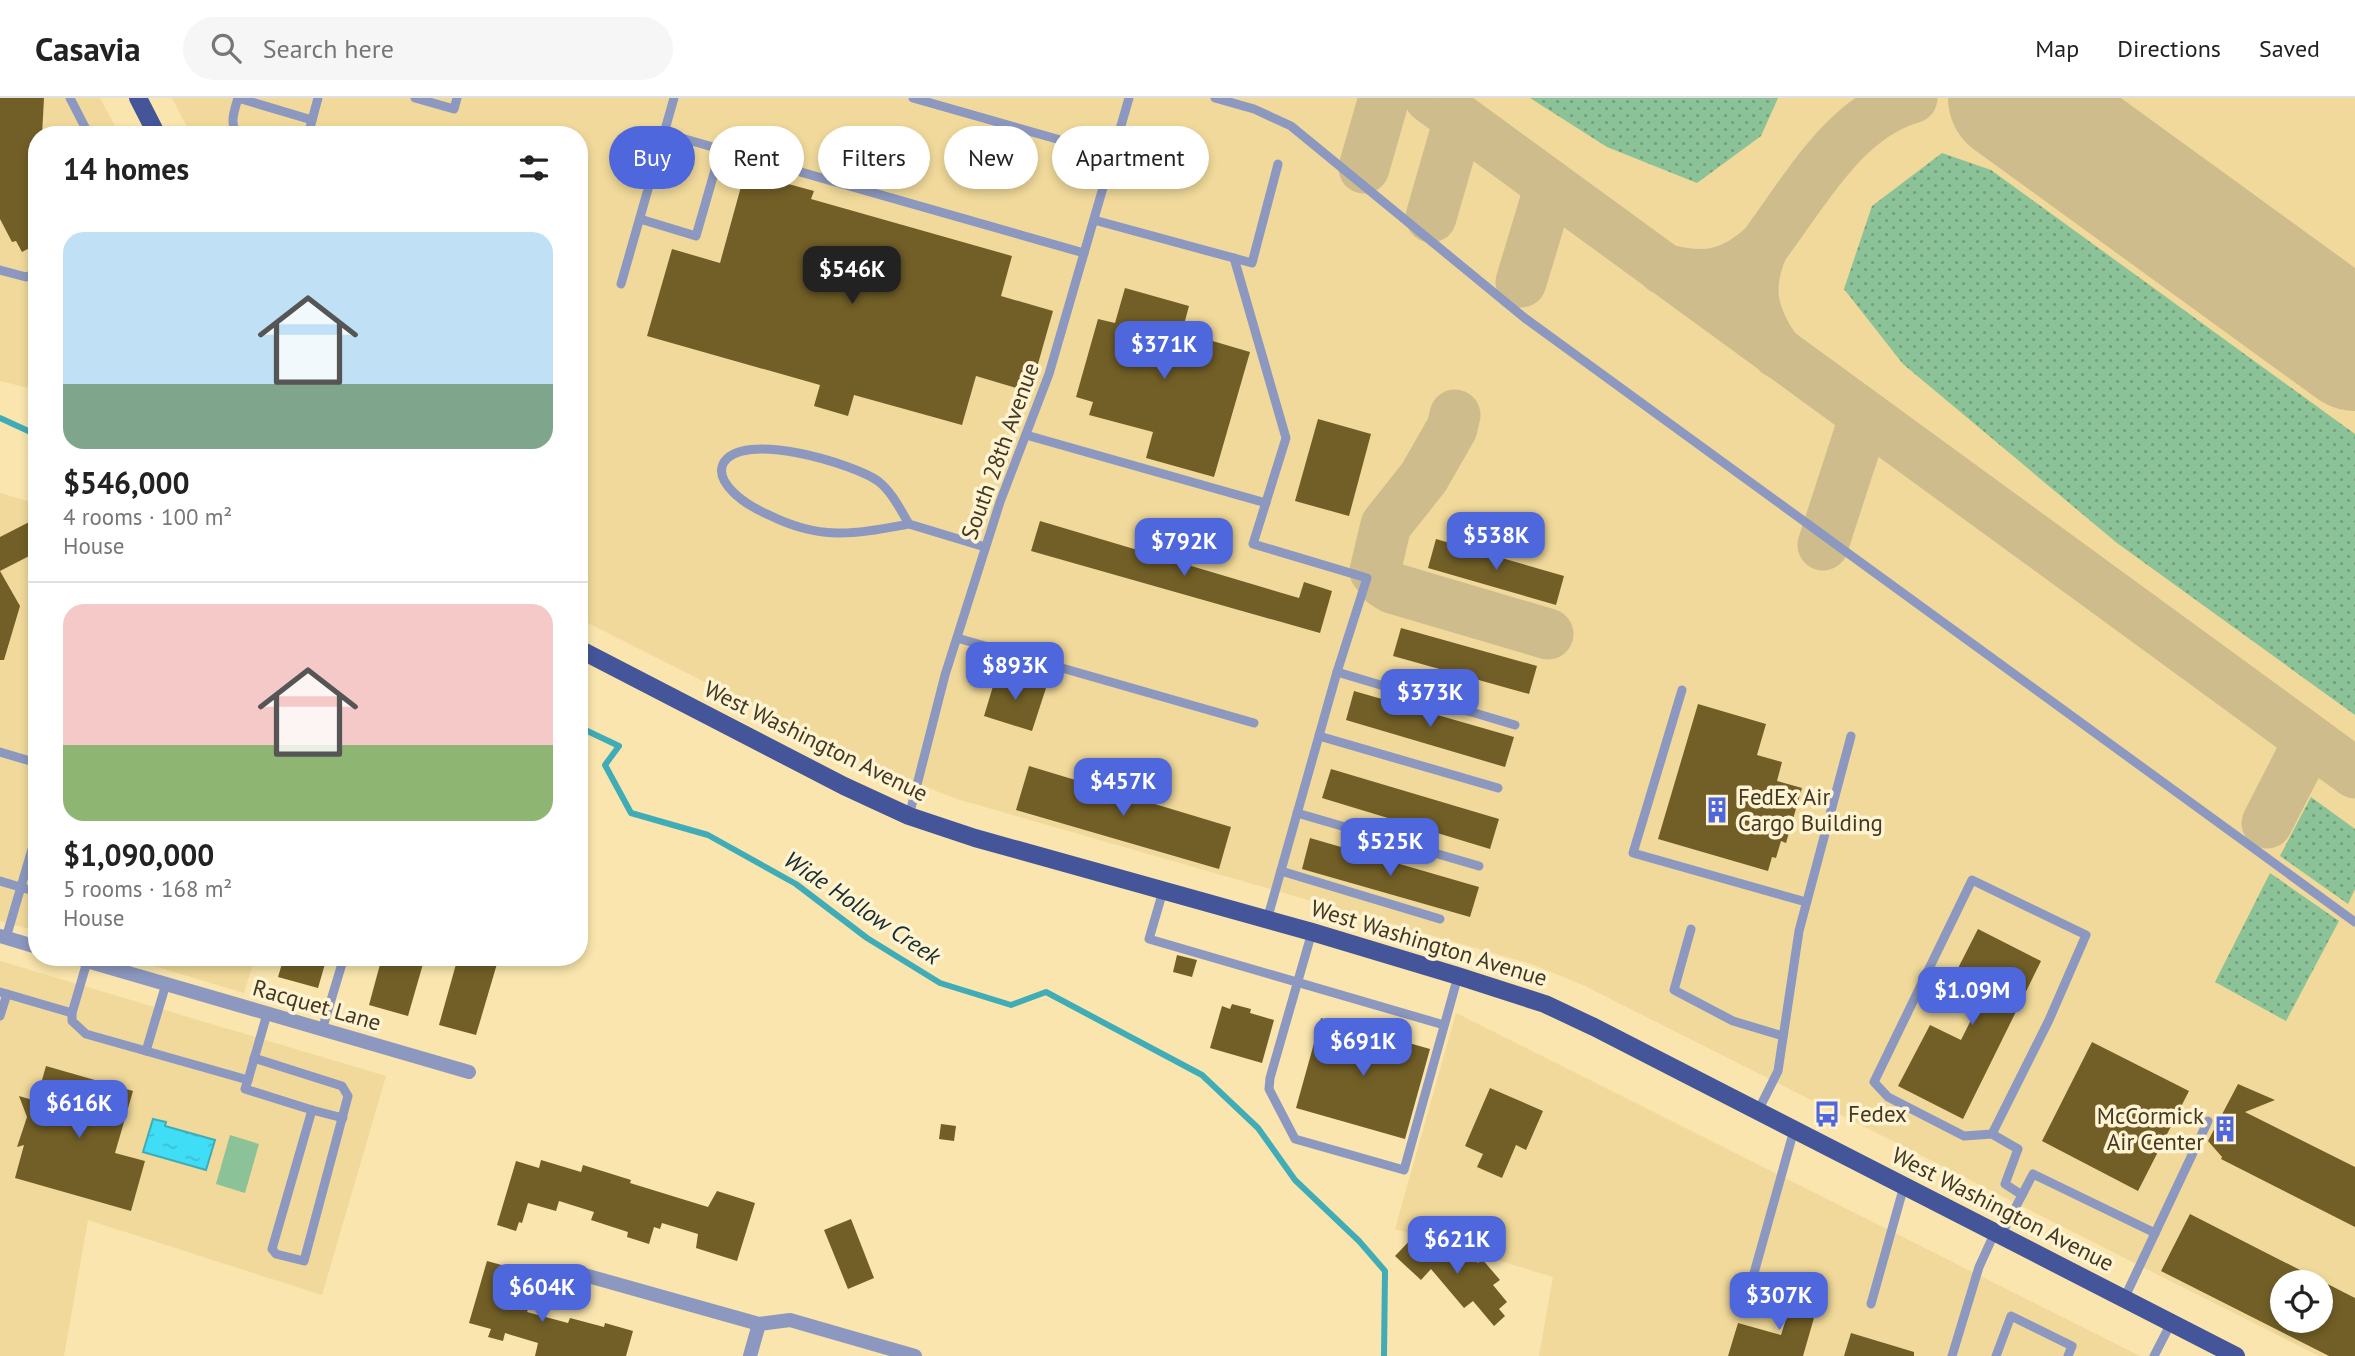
<!DOCTYPE html>
<meta charset="utf-8">
<style>
:root{--surface:#fff;--page:#f6f6f6;--text:#222;--muted:#767676;--line:#e0e0e0;--accent:#4e67dc}
body{margin:0;font-family:"PT Sans",sans-serif;background:var(--page);color:var(--text);height:100vh;display:flex;flex-direction:column;font-size:26px;white-space:nowrap}
*{box-sizing:border-box;margin:0}
p{font-size:23px;color:var(--muted)}
.icon{flex:none;width:38px;height:38px;fill:none;stroke:currentColor;stroke-width:2;stroke-linecap:round;stroke-linejoin:round}
.map{position:relative;flex:1;overflow:hidden}
.sheet{position:absolute;left:28px;top:28px;width:560px;height:840px;display:flex;flex-direction:column;background:var(--surface);border-radius:28px;box-shadow:0 4px 10px #0003}
.sheet>*{flex:none}
.guide{position:absolute;left:609px;top:28px;width:665px;height:63px;display:flex;gap:14px}
.tools{position:absolute;left:2270px;top:1172px;display:grid;gap:14px}
.tools a{display:grid;place-items:center;width:63px;height:63px;border-radius:50%;background:var(--surface);box-shadow:0 4px 10px #0003;font-size:35px}
.price{position:absolute;translate:-50% -60px;padding:0 16px;border-radius:14px;background:var(--accent);color:#fff;font-size:23px;line-height:46px;filter:drop-shadow(0 2px 4px #0008)}
.price::after{content:'';position:absolute;left:50%;top:42px;width:21px;height:16px;margin-left:-10px;background:inherit;clip-path:polygon(0 0,100% 0,50% 100%)}
.price.on{background:#222;color:#fff}
ul{padding:0;list-style:none}
li{display:grid;align-content:center;gap:14px;height:371px;padding:0 35px}
li+li{border-top:2px solid var(--line)}
li span{display:grid;place-items:center;height:217px;border-radius:21px;color:#555}
li>.icon{margin-inline-start:auto}
span .icon{width:126px;height:126px;fill:#fffc;stroke-width:1}
li b{font-size:30px}
h2{display:flex;justify-content:space-between;align-items:center;height:84px;padding:0 35px;font-size:30px}
.tag{padding:0 24px;border-radius:32px;background:var(--surface);box-shadow:0 4px 10px #0003;font-size:24px;line-height:63px}
.tag.on{background:var(--accent);color:#fff}
header{display:flex;align-items:center;gap:42px;box-sizing:border-box;height:98px;padding:0 35px;background:var(--surface);border-bottom:2px solid var(--line)}
header strong{font-size:33px}
nav{display:flex;gap:38px;margin-inline-start:auto;font-size:24px}
.search{width:490px;height:63px;background:var(--page);display:flex;align-items:center;gap:18px;box-sizing:border-box;padding:0 24px;border-radius:38px;color:var(--muted);font-size:26px}
.map>svg:first-child{display:block}
.built{fill:#f0d99a;fill-rule:evenodd}
.grass{fill:url(#grass-dots)}
.green{fill:#8bc297}
.water{fill:url(#water-ripples);stroke:#40acb7;stroke-width:2}
.lines{fill:none;stroke-linecap:round;stroke-linejoin:round}
.stream{stroke:#40acb7;stroke-width:6}
.taxiway{stroke:#cebc8c;stroke-width:51}
.runway{stroke:#cebc8c;stroke-width:128}
.building{fill:#725f27;fill-rule:evenodd}
.lane{stroke:#8c98bf;stroke-width:9}
.street{stroke:#8c98bf;stroke-width:14}
.primary{stroke:#445699;stroke-width:18}
.labels{text-anchor:middle;stroke-width:7;stroke-linejoin:round;paint-order:stroke}
.street-label{font-size:23px;fill:#413923;stroke:#fff3d2}
.poi-label{font-size:23px;fill:#413923;stroke:#fff3d2;text-anchor:start}
.water-label{font-size:24px;font-style:italic;fill:#162e33;stroke:#fff3d2}
</style>
<header>
<strong>Casavia</strong>
<div class="search"><svg class="icon" aria-label="search" viewBox="0 0 24 24"><circle cx="10" cy="10" r="6"/><path d="M15 15l6 6"/></svg>Search here</div>
<nav><a>Map</a><a>Directions</a><a>Saved</a></nav>
</header>
<div class="map">
<svg width="2355" height="1258" viewBox="0 0 2355 1258">
<defs>
<pattern id="grass-dots" width="8" height="8" patternUnits="userSpaceOnUse" patternTransform="scale(1.75)"><rect width="8" height="8" fill="#8bc297"/><path d="M2 2h.1M6 6h.1" fill="none" stroke="#739f7b" stroke-width="1.8" stroke-linecap="round"/></pattern>
<pattern id="water-ripples" width="26" height="14" patternUnits="userSpaceOnUse" patternTransform="scale(1.75)"><rect width="26" height="14" fill="#40ddf6"/><path d="M2 4q2-2 4 0t4 0M15 11q2-2 4 0t4 0" fill="none" stroke="#39bed3"/></pattern>
</defs>
<rect width="100%" height="100%" fill="#f9e5ad"/>
<g class="built">
<path d="M0,0H100L120,37H37V292L0,283Z"/>
<path d="M172,0H2355V1258H2319L1583,887L1531,866L957,701L865,665L586,524L579,520V37H191ZM2282,1185H2320V1223H2282Z"/>
<path d="M0,395L37,406V833L0,823Z"/>
<path d="M124,859H255L244,895Z"/>
<path d="M0,863L386,978L322,1197L88,1122L64,1258H0Z"/>
<path d="M1456,915L2140,1258H1539L1553,1179L1395,1131Z"/>
</g>
<g class="grass">
<path d="M1530,0H1778L1761,38L1697,85L1607,49Z"/>
<path d="M1942,55L1991,72L2355,336V617L2117,445L1903,266L1844,191L1872,108Z"/>
<path d="M2311,699L2355,731V791L2348,806L2280,758Z"/>
<path d="M2270,775L2339,823L2286,923L2215,884Z"/>
</g>
<path class="green" d="M230,1037L259,1046L245,1095L216,1086Z"/>
<path class="water" d="M153,1021L166,1024L165,1028L215,1042L206,1072L143,1054Z"/>
<g class="lines">
<g class="stream">
<path d="M0,320L37,337"/>
<path d="M579,629L619,648L605,667L631,715L708,737L796,786L867,840L940,885L1011,907L1046,894L1202,977L1258,1030L1295,1082L1359,1143L1385,1173L1384,1258"/>
</g>
<g class="taxiway">
<path d="M1430,0L2355,675"/>
<path d="M1993,0L2032,15"/>
<path d="M1364,70L1384,0"/>
<path d="M1431,119L1459,22"/>
<path d="M1763,149C1804,95 1844,19 1912,0"/>
<path d="M1663,171C1705,182 1731,178 1763,149C1745,190 1752,219 1778,255"/>
<path d="M1521,184L1550,88"/>
<path d="M1455,317L1452,330L1424,379L1386,427L1375,473L1384,485L1392,490L1548,536"/>
<path d="M1823,447L1865,318"/>
<path d="M2267,725L2309,643"/>
</g>
<path class="runway" d="M2012,0L2355,249"/>
</g>
<g class="building">
<path d="M0,0H44L42,37H37V146L22,154L16,143L12,144L0,121Z"/>
<path d="M745,74L814,93L811,101L1012,158L1001,198L1053,213L1030,294L976,278L962,327L854,297L848,318L814,308L820,287L647,238L672,151L720,165Z"/>
<path d="M1125,190L1189,208L1182,234L1250,254L1214,379L1146,360L1153,334L1089,317L1093,304L1076,299L1098,221L1115,225Z"/>
<path d="M1318,321L1371,336L1349,418L1295,403Z"/>
<path d="M37,420V454L0,473V439Z"/>
<path d="M1040,423L1299,500L1304,484L1332,493L1320,535L1031,453Z"/>
<path d="M1436,441L1564,478L1556,507L1428,470Z"/>
<path d="M0,473L20,508L4,562H0Z"/>
<path d="M1401,530L1537,568L1529,596L1393,558Z"/>
<path d="M997,575L1046,590L1032,633L984,618Z"/>
<path d="M1354,593L1514,639L1505,669L1346,622Z"/>
<path d="M1698,606L1766,626L1757,657L1782,664L1777,683L1802,690L1786,745L1781,743L1776,760L1772,759L1768,773L1658,741Z"/>
<path d="M1029,668L1231,729L1219,771L1016,712Z"/>
<path d="M1331,671L1499,721L1490,751L1322,700Z"/>
<path d="M1310,740L1479,789L1470,819L1302,771Z"/>
<path d="M1978,831L2041,863L1963,1021L1898,988L1930,927L1961,942L1985,894L1954,878Z"/>
<path d="M1177,857L1197,862L1192,879L1173,874Z"/>
<path d="M284,859H327L318,890L278,879Z"/>
<path d="M382,859H425L408,918L369,907Z"/>
<path d="M458,859H499L476,937L439,927Z"/>
<path d="M1232,906L1251,911L1250,915L1274,922L1262,965L1210,950L1222,908L1230,911Z"/>
<path d="M1321,920L1430,951L1405,1041L1296,1010Z"/>
<path d="M2092,944L2189,993L2138,1093L2042,1043Z"/>
<path d="M46,968L133,993L115,1055L145,1063L131,1113L15,1080L24,1047L17,1049L27,1019L19,998L36,1003Z"/>
<path d="M2238,986L2275,1002L2245,1014L2355,1069V1129L2221,1061L2222,1059L2208,1043Z"/>
<path d="M1490,990L1543,1013L1526,1052L1516,1047L1502,1080L1477,1069L1483,1056L1465,1048Z"/>
<path d="M941,1026L956,1028L954,1043L939,1041Z"/>
<path d="M541,1062L581,1074L583,1067L631,1082L630,1085L708,1109L717,1093L755,1105L737,1163L696,1150L698,1136L662,1125L660,1131L654,1129L649,1146L627,1139L628,1134L591,1122L594,1114L559,1103L556,1113L528,1105L522,1125L519,1124L516,1133L497,1127L516,1063L539,1070Z"/>
<path d="M2190,1116L2355,1200V1258H2329L2161,1173ZM2282,1185H2320V1223H2282Z"/>
<path d="M851,1121L874,1180L848,1191L824,1132Z"/>
<path d="M1417,1135L1447,1164L1464,1149L1478,1165L1482,1161L1500,1182L1493,1187L1507,1204L1499,1211L1505,1218L1494,1228L1473,1203L1464,1210L1431,1171L1421,1182L1395,1158Z"/>
<path d="M487,1163L509,1169L500,1199L529,1209L527,1214L568,1225L570,1220L604,1229L605,1225L633,1233L626,1258H535L538,1245L505,1235L503,1243L488,1239L491,1231L469,1225Z"/>
<path d="M1795,1192L1820,1199L1803,1258H1728L1738,1225L1781,1237Z"/>
<path d="M1851,1235L1914,1254V1258H1844Z"/>
</g>
<g class="lines">
<g class="lane">
<path d="M70,0L89,37"/>
<path d="M238,0L312,22"/>
<path d="M415,0L454,11L457,0"/>
<path d="M913,0L1113,57"/>
<path d="M1215,0L1254,11L1291,28L1526,221L2355,824"/>
<path d="M664,35L1084,155"/>
<path d="M236,37C230,23 234,14 238,0"/>
<path d="M308,37L318,0"/>
<path d="M640,121L696,138L721,51"/>
<path d="M1094,122L1252,165L1278,66"/>
<path d="M1234,160L1286,340L1253,446L1367,480L1337,574"/>
<path d="M0,172L26,179L37,175"/>
<path d="M621,186L674,0"/>
<path d="M1026,337L1266,405"/>
<path d="M909,426C854,436 821,443 769,417C755,411 744,405 733,394C726,387 718,377 723,366C741,331 854,366 878,383C892,394 900,411 909,426L985,449"/>
<path d="M957,540L1254,625"/>
<path d="M1682,592L1633,755L1806,804"/>
<path d="M1319,638L1498,690"/>
<path d="M0,654L37,665"/>
<path d="M1297,715L1479,768"/>
<path d="M909,718L945,577L1000,404L1049,276L1129,0"/>
<path d="M1281,773L1440,821"/>
<path d="M0,783L37,794"/>
<path d="M1163,793L1149,841L1444,927"/>
<path d="M1267,822L1337,574L1515,627"/>
<path d="M1691,831L1674,892L1733,923L1783,938"/>
<path d="M1312,834L1270,980L1269,991L1295,1041L1404,1072L1458,878"/>
<path d="M6,840L37,734"/>
<path d="M87,864L72,915V923L86,936L146,953L166,886"/>
<path d="M0,894L7,896L0,918"/>
<path d="M7,896L72,915"/>
<path d="M322,932L344,859"/>
<path d="M146,953L248,982L267,916"/>
<path d="M248,982L245,991L312,1012L272,1151L276,1156L304,1163L348,998L342,988L254,960"/>
<path d="M312,1012L343,1020"/>
<path d="M1758,1013L1778,973L1799,833L1851,638"/>
<path d="M1992,1036L2049,922L2086,837L1972,782L1874,984L1888,999L1964,1038L1992,1036L2018,1051L2005,1086L2022,1097"/>
<path d="M2001,1137L2033,1076L2155,1135"/>
<path d="M2124,1201L2208,1023"/>
<path d="M1871,1206L1904,1088"/>
<path d="M1744,1211L1794,1032"/>
<path d="M1952,1258L1979,1169L1995,1134"/>
<path d="M1996,1258L2011,1218L2072,1248L2068,1258"/>
<path d="M2154,1258L2171,1225"/>
</g>
<g class="street">
<path d="M0,838L37,849"/>
<path d="M73,859L469,974"/>
<path d="M581,1176L759,1226"/>
<path d="M750,1258L759,1226L790,1222L915,1258"/>
</g>
<g class="primary">
<path d="M138,0L157,37"/>
<path d="M579,551L844,688L909,718L975,740L1312,834L1458,878L1545,906L1594,929L2236,1258"/>
</g>
</g>
<defs>
<g id="building-bare" transform="scale(2.1)"><path d="M-4-6H4V6H1V3H-1V6H-4ZM-2.5-4.3h1.7v1.8h-1.7ZM.8-4.3h1.7v1.8H.8ZM-2.5-1h1.7V.8h-1.7ZM.8-1h1.7V.8H.8Z" fill="#4e67dc" stroke="#fff3d2" stroke-width="2.5" paint-order="stroke"/></g>
<g id="bus-bare" transform="scale(2.1)"><path d="M-5-6H5V4H4V6H2V4H-2V6H-4V4H-5ZM-3.5-4V0h7V-4ZM-3.5 1.2v1.5H-2V1.2ZM2 1.2v1.5H3.5V1.2Z" fill="#4e67dc" stroke="#fff3d2" stroke-width="2.5" paint-order="stroke"/></g>
</defs>
<g fill-rule="evenodd">
<use href="#building-bare" x="1717" y="712"/>
<use href="#bus-bare" x="1827" y="1016"/>
<use href="#building-bare" x="2225" y="1031"/>
</g>
<g class="labels">
<g class="street-label">
<text transform="translate(1000 353) rotate(-70)" y="8">South 28th Avenue</text>
<text transform="translate(816 643) rotate(26)" y="8">West Washington Avenue</text>
<text transform="translate(1429 845) rotate(17)" y="8">West Washington Avenue</text>
<text transform="translate(317 907) rotate(16)" y="8">Racquet Lane</text>
<text transform="translate(2003 1111) rotate(27)" y="8">West Washington Avenue</text>
</g>
<g class="poi-label">
<text x="1738" y="707">FedEx Air<tspan x="1738" dy="26">Cargo Building</tspan></text>
<text x="1848" y="1024">Fedex</text>
<text x="2204" y="1026" text-anchor="end">McCormick<tspan x="2204" dy="26">Air Center</tspan></text>
</g>
<g class="water-label">
<text transform="translate(862 810) rotate(34)" y="8">Wide Hollow Creek</text>
</g>
</g>
</svg>
<div class="tools">
<a><svg class="icon" aria-label="locate" viewBox="0 0 24 24"><circle cx="12" cy="12" r="6"/><path d="M12 2v4M12 18v4M2 12h4M18 12h4"/></svg></a>
</div>
<b class="price on" style="left:852px;top:208px">$546K</b>
<b class="price" style="left:1164px;top:283px">$371K</b>
<b class="price" style="left:1496px;top:474px">$538K</b>
<b class="price" style="left:1184px;top:480px">$792K</b>
<b class="price" style="left:1015px;top:604px">$893K</b>
<b class="price" style="left:1430px;top:631px">$373K</b>
<b class="price" style="left:1123px;top:720px">$457K</b>
<b class="price" style="left:1390px;top:780px">$525K</b>
<b class="price" style="left:1972px;top:929px">$1.09M</b>
<b class="price" style="left:1363px;top:980px">$691K</b>
<b class="price" style="left:79px;top:1042px">$616K</b>
<b class="price" style="left:1457px;top:1178px">$621K</b>
<b class="price" style="left:542px;top:1226px">$604K</b>
<b class="price" style="left:1779px;top:1234px">$307K</b>
<div class="guide">
<a class="tag on">Buy</a>
<a class="tag">Rent</a>
<a class="tag">Filters</a>
<a class="tag">New</a>
<a class="tag">Apartment</a>
</div>
<section class="sheet">
<h2>14 homes<svg class="icon" aria-label="filters" viewBox="0 0 24 24"><path d="M4 7h16M4 17h16"/><circle cx="9" cy="7" r="2"/><circle cx="15" cy="17" r="2"/></svg></h2>
<ul>
<li><span style="background:linear-gradient(#bfe0f5 70%,#7fa58c 0)"><svg class="icon" aria-label="home" viewBox="0 0 24 24"><path d="M3 11l9-7 9 7M6 9v11h12V9"/></svg></span><div><b>$546,000</b><p>4 rooms · 100 m²</p><p>House</p></div></li>
<li><span style="background:linear-gradient(#f6c9c9 65%,#8fb573 0)"><svg class="icon" aria-label="home" viewBox="0 0 24 24"><path d="M3 11l9-7 9 7M6 9v11h12V9"/></svg></span><div><b>$1,090,000</b><p>5 rooms · 168 m²</p><p>House</p></div></li>
</ul>
</section>
</div>
